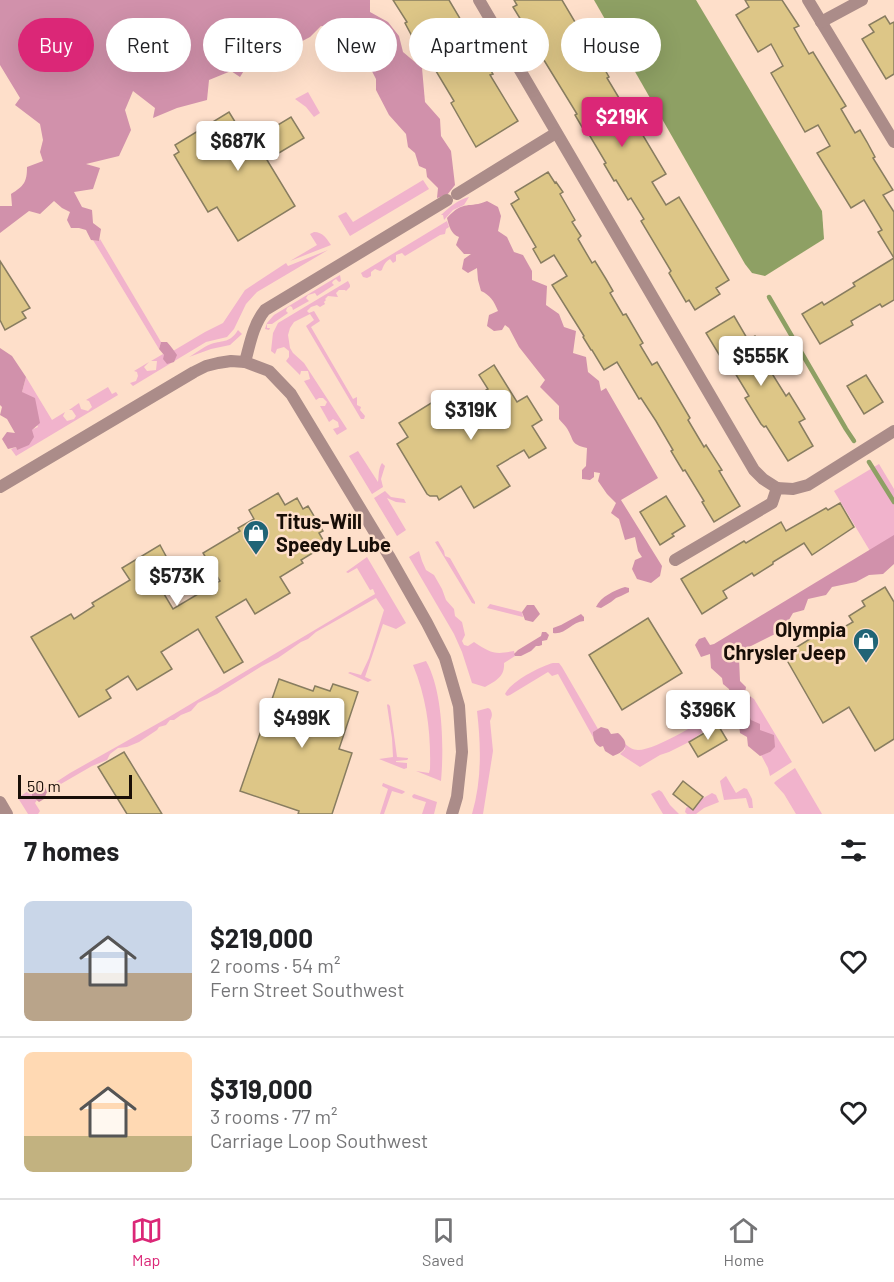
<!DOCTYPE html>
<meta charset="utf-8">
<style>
:root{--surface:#fff;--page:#f6f6f6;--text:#202124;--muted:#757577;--line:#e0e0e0;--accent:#db2777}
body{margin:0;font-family:Barlow,sans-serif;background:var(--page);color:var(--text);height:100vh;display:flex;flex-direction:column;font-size:22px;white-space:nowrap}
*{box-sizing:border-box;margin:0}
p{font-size:20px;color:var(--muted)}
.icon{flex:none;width:33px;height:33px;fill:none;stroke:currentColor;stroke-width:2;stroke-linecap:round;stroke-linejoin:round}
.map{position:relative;height:814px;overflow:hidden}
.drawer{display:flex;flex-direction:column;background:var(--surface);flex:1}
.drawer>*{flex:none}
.guide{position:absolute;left:18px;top:18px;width:858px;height:54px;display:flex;gap:12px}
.scale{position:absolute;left:18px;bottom:15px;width:114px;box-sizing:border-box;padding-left:6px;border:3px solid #180e07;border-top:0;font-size:16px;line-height:21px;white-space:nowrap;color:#180e07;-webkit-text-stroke:4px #fedfca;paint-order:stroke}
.price{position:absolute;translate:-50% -51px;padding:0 14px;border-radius:6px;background:#fff;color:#222;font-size:20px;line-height:39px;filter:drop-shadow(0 2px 3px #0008)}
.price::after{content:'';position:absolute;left:50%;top:36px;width:18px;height:14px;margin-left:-9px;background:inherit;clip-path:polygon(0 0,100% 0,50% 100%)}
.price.selected{background:var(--accent);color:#fff}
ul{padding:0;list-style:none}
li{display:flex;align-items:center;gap:18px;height:150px;padding:0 24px}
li+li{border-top:2px solid var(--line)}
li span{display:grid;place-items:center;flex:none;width:168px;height:120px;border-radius:9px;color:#555}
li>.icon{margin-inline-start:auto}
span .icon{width:72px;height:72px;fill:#fffc;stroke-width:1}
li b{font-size:26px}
h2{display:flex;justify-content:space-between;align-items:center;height:72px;padding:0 24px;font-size:26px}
.tag{padding:0 21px;border-radius:27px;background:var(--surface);box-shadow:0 6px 24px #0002;font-size:21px;line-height:54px}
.tag.selected{background:var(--accent);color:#fff}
.menu{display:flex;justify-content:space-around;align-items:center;height:84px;border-top:2px solid var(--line);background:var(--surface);font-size:16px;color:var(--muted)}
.menu a{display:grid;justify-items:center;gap:3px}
.menu .selected{color:var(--accent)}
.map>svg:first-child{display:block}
.green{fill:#f1b3cc}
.forest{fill:#d191ab}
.water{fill:#8ea064}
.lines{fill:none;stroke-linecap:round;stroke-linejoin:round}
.stream{stroke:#8ea064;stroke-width:4.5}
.building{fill:#ddc687;stroke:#887d60;stroke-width:1.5}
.street{stroke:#ab8c89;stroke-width:12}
.labels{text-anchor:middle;stroke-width:5;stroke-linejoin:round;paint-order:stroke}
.poi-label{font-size:20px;font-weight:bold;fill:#180e07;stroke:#fedfca;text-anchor:start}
</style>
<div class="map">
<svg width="894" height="814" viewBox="0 0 894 814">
<rect width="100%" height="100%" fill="#fedfca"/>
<g class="green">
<path d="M308,92L320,113L314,117L306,107L295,99Z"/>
<path d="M423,180L429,189L350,236L338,216L346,212L353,222Z"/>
<path d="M469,197L464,205L453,210L444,220L443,215H441C450,207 457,200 469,197Z"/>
<path d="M447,221L449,227L446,229L445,234L440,235L405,256L402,253L396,255V261L393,263L390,259C386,261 383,266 382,270L380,271L375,269L371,272V276L367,278L363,277L361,273Z"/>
<path d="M314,232C323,232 327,239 331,245L290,261L317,245L310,234Z"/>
<path d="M100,239L161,342L159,349L93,240L99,241Z"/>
<path d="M328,250L257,292L246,304L234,329L227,337L206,342L133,386L130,383L136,381L138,376L137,372L134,371L149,362L144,367L147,371L156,370L157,361H151L163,354L164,355L173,351L205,332L223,323L245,290L286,263L288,266Z"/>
<path d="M340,275L341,281L339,282L336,279L333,281L332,283L334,285L317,296L315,293L308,295L306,298L309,301L293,310L292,307L290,306L287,308L286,311L288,313L272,324H267V328H270L269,330L265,329L267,323L274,315Z"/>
<path d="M348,281L350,285V287L346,291L345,290H339L336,293L338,297L328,296L325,299L326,300L324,302L325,304L320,307L317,305L311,307L307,311L309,313L314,311L320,321L311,327L353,399L357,397V405L361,407L360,410L365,416L364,419H361L306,326L314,320L310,314L294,322L290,328L288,335L290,348L293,353L304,363L347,429L337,435L333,429L339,427L338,422L333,419L329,422L320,406H325L327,402L323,398H319L316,400L304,381L310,379L308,371H301L300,375L286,361L289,357V351L284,347L277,349L275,354L271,351L273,333L278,323Z"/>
<path d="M238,330L242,334L230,345L211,349L189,357C196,353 203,347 211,344C224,340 230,343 238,330Z"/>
<path d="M26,377L52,420L65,412L63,416L67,421L74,419L76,416L72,410H69L79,403L81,409L88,411L92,407L89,401L86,400L108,387L112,394L116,392L118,395L16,456L11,449L16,447L17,450L31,430L38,427L22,392Z"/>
<path d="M358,451L378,482C379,476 378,469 382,463L385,466L381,479L383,487L372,494L349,456Z"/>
<path d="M879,464L894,489V536L870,551L834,491Z"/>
<path d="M385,491L391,497L404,499L406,503L396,502L387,498L406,530L397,536L374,498Z"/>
<path d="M438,541L444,551L445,556L450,558L475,602V604L472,603L435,542Z"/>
<path d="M419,551L422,561L426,570L434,575L442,589L446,600L454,609L455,616L462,622L465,635L462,641L464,645L468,646L474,642C491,653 494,655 514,651L515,656L504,663C505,677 495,681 485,687L472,683L462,652L454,634L409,557Z"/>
<path d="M367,557L406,623L396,629L383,624L365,677L372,680L368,682L348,673L350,672L361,675L369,658L384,610L376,598L316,632L308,639L301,642L278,658L262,666L217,694L198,703L191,711L181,715L174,720H170L166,725L159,727L157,730L139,742L127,747L118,748L110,754L107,760L92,766L47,792V788L70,773L164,720L375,594L373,589L370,590L357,568L348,573L346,572Z"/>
<path d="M490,604L522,612L523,617L487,608Z"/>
<path d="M426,661C443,691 444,747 441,781L416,771L429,773L430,769C431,733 427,699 413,665Z"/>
<path d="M553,663H559L562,667L598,729L594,732L593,737L558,674L552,676L548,672L510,695L507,696L505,694C510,682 541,666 553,663Z"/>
<path d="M751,697L754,699L792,762L770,776L768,768L761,755L770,752L760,730L751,720L748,711L744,708L750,705Z"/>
<path d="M388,704L390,706L397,757L408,758V759L407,760L396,761V762L407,763V768L404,769L379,759L393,757L392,738L387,705Z"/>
<path d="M727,706L722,720H716L711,726L689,742L669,752L660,755L640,767L620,754L625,749V744C629,747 633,750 638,750C657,750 708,717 727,706Z"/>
<path d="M488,708L490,709C493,714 492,717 490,721L493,751L483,814H472C482,780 481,745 477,711Z"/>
<path d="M795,768L822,814H796L784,794L774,783L776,781Z"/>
<path d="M726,776L736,793L744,788L747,789L752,799L753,808H749L746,798L724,800L720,781Z"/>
<path d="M383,783L404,791L405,792L402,794L392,791L384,814H380L388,789L382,786Z"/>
<path d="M659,790L662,792L670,805L679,814H663L651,794Z"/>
<path d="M28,791H32V796L37,800L35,803L40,811L38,814H28L18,798Z"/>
<path d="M712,793L716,795L719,802L704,808L696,814H687L685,812L686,808Z"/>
<path d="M414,794L437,802L434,814H422L426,802L413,798L412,796Z"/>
</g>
<g class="forest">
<path d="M0,0H370V12L388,22L399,36L403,52L422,68L425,102L440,119L441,136L451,151L455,185L447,195L437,198L438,188L427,177L426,169L419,166L415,153L408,147L406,134L389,115L376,90V79L362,52L344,40L339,29L321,26L310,37L272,57L263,66L250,61L240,77L231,71L209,80L207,100L177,108L153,118L155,108L133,91L125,110L131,130L119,156L86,164L100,168L93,189L74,192L82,207L92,210L93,223L101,229L99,241L91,240L86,230L79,228H71L67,220L70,212L62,208L54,201L40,214L29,211L0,233V206H12L11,194C24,186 27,182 27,167L43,161L40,152L43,140L40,124L15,105L20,98L0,65Z"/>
<path d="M487,201L498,207L501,216L498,231L507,237L514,252L523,255L532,271V280L547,286L546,305L559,314L564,327L576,331L573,353L586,357L588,372L599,381L601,391L606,388L658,478L621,500L662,566L660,576L651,583L637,579L632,569L635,560L642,557L638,551L635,537L625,540L619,519L611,513L616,503L607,494L598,481L600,473L594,472V477L590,480L582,479V470L586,466L587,448C569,444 575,440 566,427C564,424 561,422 559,419V406L540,387L545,380L519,347L509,328L505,325L502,330L494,331L487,326L489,315L498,311C494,301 490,295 481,291L478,280L477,268L468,273L462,269L464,259L471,254H464L456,245L459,237C451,234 449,226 447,218C464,199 469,209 487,201Z"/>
<path d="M161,342H167C171,346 174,351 177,355L174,362L167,364L163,359L164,355L159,349Z"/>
<path d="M0,348L12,356L26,377L22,392L35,398L40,423L32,430L34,437L29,445L17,450L16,447L8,449L2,439L7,432L15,433L7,419L0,415L2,407L0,405Z"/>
<path d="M894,535V564L883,574L869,575L856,582L832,587L826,595L808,599L804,610L793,613L783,630L743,650L739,658L740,681L746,687L745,693L751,697L750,705L744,709L748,711L751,720L760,724V730L774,735L775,747L770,752L760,756L748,746L747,737L740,733L739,725L731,726L722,717L727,706L732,700L729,689L723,684L722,678L711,668L710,654L701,657L695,645L699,639L705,637L710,645L714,644Z"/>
<path d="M625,587L629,588V592L621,596L616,598L611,602L601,608L596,607C600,597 615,590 625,587Z"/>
<path d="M527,605H534L540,614L533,622L525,620L522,612Z"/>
<path d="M581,614L584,617V621C571,622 566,635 553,633V628L561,625Z"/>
<path d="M542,632H546L549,635L547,640L542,641V645L539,646H536L531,651L521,656H515L514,654L518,650L541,636Z"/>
<path d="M601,727L608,729L611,734L618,733C630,743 627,751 613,756L605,751L603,746L600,747C594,743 593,739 593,732Z"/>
<path d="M37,784L45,787L47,792L44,799L39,802L32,796V791Z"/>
</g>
<path class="water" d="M594,0H696L822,211L824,239L765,276L752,273L745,264Z"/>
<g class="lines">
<g class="stream">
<path d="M769,297L846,429L854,441"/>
<path d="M869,462L894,502"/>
</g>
</g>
<g class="building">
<path d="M393,0H449L493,74L490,75L518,121L476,147L451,103L454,101L430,61L429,62L413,38L405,23L407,22Z"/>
<path d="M514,0H562L578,27L576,28L599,64L601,63L609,77L607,78L631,118L632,117L666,174L652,182L666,205L679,197L729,280L716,288L720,294L695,310L689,300L686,302L669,273L671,271L641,221L644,219L631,198L628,200L616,180L614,181L604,164L606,163L584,126L582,127L575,115L577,114L531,39L532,38L513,7L517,5Z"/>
<path d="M745,0H782L799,26L794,28L809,54L813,52L846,106L841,109L855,133L860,130L867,142L875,157L873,158L893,190L883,195L894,212V258L878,232L882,230L864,200L851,208L817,153L830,146L818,125L805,132L771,73L783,66L771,44L758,52L736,15L749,7Z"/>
<path d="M885,16L890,24L894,22V74L886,79L862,39L874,32L869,25Z"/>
<path d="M229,112L248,143L291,117L304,138L267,160L295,206L238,241L217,207L208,212L174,155L179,152L175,145Z"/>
<path d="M548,172L555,183L556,182L563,192L560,194L575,220L572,222L581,236L578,239L592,263L595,261L606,279L613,291L610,293L623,315L626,314L643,343L640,345L652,365L657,362L690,418L688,420L704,447L706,445L722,470L719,471L740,506L714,522L702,502L704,501L685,470L683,471L671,451L673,450L656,421L641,398L639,399L617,362L604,370L592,350H591L583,337L584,336L552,285L567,276L554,255L541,263L533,249L536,247L511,204L519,199L515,192Z"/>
<path d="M894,258V300L882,307L880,304L851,321L853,325L820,344L802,314L822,302L824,305L855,286L853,283Z"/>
<path d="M0,261L30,308L22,312L26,318L5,330L0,320Z"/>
<path d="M734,316L748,340L755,336L770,362L766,364L786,396L789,393L805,419L799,422L813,446L788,461L766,426L764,427L761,424L745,398L749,396L732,368L729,369L726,366L706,333Z"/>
<path d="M494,365L517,402L527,396L542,420L532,426L546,448L529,458L524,450L497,466L510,486L474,508L461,486L439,500L437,496H430L427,494L397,444L408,437L399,423L436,400L445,415L488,389L479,375Z"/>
<path d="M866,375L883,402L864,414L847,386Z"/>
<path d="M278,493L285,505L297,498L303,509L308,506L323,531L319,533L326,545L301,560L303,563L280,577L290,593L255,614L246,599L216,617L243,662L224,673L198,629L161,652L172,669L137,690L128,676L106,690L111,698L79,717L31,637L71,614L74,619L94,606L92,603L130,580L122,568L160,545L167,558L149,569L173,609L220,581L203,553L240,531L238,528L254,519L249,510Z"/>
<path d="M666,496L685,526L672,534L674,536L660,545L640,512Z"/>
<path d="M840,503L854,527L812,555L804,543L773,562V564L754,576L752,573L723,591L727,598L702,614L681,579L744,541L746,543L781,522L786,531L826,508L828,510Z"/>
<path d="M885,587L894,602V739L875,751L849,707L823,723L784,655L821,632L825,638L853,622L849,616L865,606L862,601Z"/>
<path d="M648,618L682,673L622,710L589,655Z"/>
<path d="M279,679L313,691L315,686L330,691L333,684L358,692L339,749L352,753L332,814H298L299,811L240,791Z"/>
<path d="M718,725L727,740L698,757L689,742Z"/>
<path d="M124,752L162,814H127L98,767Z"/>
<path d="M683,781L703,797L693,810L673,794Z"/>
</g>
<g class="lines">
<g class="street">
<path d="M479,0L754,470L763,479L777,488"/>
<path d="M808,0L894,142"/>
<path d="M821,22L862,0"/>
<path d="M457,194L556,133"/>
<path d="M245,362C250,344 253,325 265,310L447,200"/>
<path d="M0,487L194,372L206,366L218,363L231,361L245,362L269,371L291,394L389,556L427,623L445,658L459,706L462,752L457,797L452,814"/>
<path d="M675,560L772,503L777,488L793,489L808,485L894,431"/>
<path d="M0,802L7,814"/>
</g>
</g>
<defs>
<g id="shop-pin" transform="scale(1.35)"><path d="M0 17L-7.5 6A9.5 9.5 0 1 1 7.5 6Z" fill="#206476" stroke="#fedfca"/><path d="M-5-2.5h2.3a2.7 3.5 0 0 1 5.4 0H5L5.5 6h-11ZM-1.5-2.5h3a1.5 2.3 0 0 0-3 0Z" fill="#fff"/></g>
</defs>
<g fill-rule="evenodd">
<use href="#shop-pin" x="256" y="533"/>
<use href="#shop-pin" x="866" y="641"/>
</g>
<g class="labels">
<g class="poi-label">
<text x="276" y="529">Titus-Will<tspan x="276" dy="23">Speedy Lube</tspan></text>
<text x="846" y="637" text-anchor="end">Olympia<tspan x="846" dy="23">Chrysler Jeep</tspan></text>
</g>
</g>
</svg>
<div class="scale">50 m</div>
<b class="price selected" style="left:622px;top:148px">$219K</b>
<b class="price" style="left:238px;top:172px">$687K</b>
<b class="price" style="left:761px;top:387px">$555K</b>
<b class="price" style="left:471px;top:441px">$319K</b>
<b class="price" style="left:177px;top:607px">$573K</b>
<b class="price" style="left:708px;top:741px">$396K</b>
<b class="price" style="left:302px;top:749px">$499K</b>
<div class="guide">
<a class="tag selected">Buy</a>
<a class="tag">Rent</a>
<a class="tag">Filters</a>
<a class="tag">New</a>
<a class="tag">Apartment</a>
<a class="tag">House</a>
</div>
</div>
<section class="drawer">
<h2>7 homes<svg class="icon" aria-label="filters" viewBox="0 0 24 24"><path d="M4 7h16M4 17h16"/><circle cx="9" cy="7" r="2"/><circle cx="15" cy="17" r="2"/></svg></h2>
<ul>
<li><span style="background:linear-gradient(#c9d6e8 60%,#b9a48a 0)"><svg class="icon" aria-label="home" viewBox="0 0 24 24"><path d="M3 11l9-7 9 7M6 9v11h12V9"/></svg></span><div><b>$219,000</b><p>2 rooms · 54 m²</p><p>Fern Street Southwest</p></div><svg class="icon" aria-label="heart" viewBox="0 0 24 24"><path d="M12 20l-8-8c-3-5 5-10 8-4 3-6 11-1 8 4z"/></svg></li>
<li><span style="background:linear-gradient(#ffd9b3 70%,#c2b280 0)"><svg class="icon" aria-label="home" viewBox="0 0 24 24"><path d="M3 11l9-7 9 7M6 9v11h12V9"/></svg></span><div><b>$319,000</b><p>3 rooms · 77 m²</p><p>Carriage Loop Southwest</p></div><svg class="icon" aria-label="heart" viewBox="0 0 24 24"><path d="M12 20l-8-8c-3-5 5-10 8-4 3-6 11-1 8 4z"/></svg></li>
</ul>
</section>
<nav class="menu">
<a class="selected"><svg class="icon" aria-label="map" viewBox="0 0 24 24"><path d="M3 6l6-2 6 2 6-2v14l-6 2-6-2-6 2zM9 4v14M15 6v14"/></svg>Map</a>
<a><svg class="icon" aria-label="saved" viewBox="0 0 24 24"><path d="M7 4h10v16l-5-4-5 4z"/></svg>Saved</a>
<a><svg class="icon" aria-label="home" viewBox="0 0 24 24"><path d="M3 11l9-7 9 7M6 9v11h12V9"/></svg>Home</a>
</nav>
